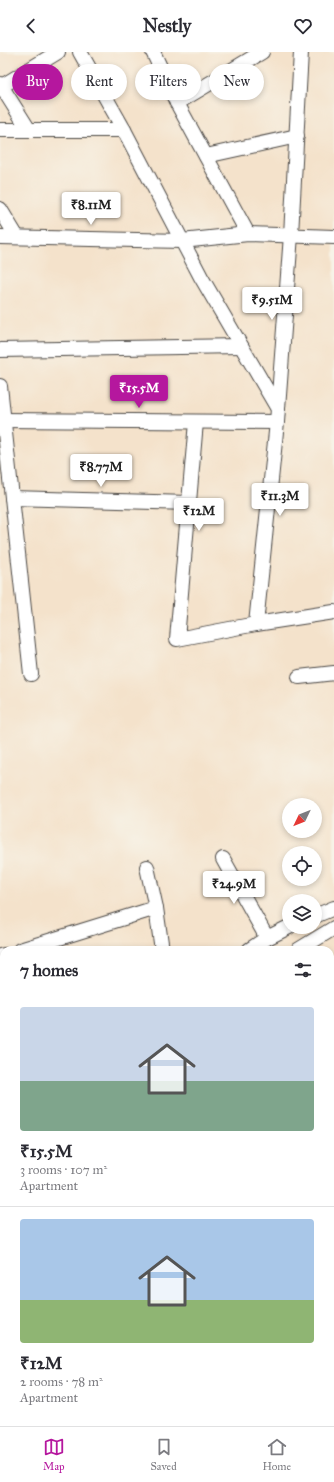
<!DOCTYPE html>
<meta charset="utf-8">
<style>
:root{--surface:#fff;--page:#f2f2f3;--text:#2b2b33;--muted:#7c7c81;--line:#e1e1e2;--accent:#b5179e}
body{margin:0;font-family:"IM FELL Great Primer",serif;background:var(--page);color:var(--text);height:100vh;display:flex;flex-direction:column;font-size:15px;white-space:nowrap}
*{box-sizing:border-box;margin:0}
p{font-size:13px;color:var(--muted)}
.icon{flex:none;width:22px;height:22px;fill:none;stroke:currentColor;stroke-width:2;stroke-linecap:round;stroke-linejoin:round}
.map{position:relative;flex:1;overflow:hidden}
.drawer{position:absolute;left:0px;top:894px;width:334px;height:480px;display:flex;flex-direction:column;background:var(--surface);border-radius:12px 12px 0 0;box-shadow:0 2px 6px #0003}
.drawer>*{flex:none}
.top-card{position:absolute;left:12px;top:12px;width:310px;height:36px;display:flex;gap:8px}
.needle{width:26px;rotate:227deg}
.tools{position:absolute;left:282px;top:746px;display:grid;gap:8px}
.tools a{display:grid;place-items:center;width:40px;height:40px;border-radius:50%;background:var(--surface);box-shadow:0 2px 6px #0003;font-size:20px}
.price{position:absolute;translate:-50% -34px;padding:0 9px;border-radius:4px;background:#fff;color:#222;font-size:13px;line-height:26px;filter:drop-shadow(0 1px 2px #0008)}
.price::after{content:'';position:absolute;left:50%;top:24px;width:12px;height:9px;margin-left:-6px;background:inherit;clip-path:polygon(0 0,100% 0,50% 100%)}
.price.selected{background:var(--accent);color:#fff}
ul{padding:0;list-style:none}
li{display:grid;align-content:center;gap:8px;height:212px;padding:0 20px}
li+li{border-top:1px solid var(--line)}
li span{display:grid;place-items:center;height:124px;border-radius:4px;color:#555}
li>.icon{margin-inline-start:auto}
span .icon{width:72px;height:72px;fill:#fffc;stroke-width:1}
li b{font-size:17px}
h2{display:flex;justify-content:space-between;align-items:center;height:48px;padding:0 20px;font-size:17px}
.chip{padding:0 14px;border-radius:18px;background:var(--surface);box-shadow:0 2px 6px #0003;font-size:14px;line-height:36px}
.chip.selected{background:var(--accent);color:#fff}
header{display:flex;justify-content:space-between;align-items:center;height:52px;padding:0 20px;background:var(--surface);font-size:18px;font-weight:700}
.dock{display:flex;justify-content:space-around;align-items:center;height:56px;border-top:1px solid var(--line);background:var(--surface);font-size:11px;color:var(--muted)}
.dock a{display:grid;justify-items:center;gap:2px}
.dock .selected{color:var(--accent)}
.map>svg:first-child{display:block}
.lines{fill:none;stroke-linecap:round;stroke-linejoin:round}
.minor-casing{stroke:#494643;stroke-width:16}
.secondary-casing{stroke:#494643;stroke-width:22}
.primary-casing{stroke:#494643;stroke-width:24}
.minor{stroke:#fff;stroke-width:14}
.secondary{stroke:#fae7c3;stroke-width:20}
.primary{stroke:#f2c36a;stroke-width:22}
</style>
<header><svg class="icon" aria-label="back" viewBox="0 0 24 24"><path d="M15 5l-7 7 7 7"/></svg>Nestly<svg class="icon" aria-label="heart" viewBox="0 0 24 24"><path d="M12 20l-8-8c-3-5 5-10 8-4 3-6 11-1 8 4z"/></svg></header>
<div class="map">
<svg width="334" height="1374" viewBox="0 0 334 1374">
<rect width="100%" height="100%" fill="#f7f3e8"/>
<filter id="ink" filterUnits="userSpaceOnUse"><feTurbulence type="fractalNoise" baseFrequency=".025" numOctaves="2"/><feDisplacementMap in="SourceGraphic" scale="8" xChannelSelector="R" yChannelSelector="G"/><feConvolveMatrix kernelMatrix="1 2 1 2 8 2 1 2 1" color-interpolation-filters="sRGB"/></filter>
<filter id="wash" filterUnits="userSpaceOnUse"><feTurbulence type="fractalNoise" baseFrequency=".012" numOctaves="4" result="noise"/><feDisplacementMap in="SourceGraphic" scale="16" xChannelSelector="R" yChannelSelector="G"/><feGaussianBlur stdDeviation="0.9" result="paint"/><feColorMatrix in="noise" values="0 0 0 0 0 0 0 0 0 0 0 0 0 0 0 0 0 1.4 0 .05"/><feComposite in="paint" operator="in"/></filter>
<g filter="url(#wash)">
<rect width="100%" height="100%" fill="#f4e2cb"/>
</g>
<g filter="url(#ink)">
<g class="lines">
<g class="minor-casing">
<g id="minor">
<path d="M80,0L124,78L201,225L278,357"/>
<path d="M153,0L177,51L248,182"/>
<path d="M0,32L29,78"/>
<path d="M2,34L58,0"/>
<path d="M177,51L262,0"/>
<path d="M0,78H124"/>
<path d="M206,104L297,84"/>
<path d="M0,157L17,185"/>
<path d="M0,185L182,189L248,182L334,185"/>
<path d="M0,298L241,294"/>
<path d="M0,334L31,622"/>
<path d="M0,368L277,370"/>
<path d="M196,370L177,587L256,572L334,560"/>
<path d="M12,446L189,451"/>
<path d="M256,572L277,370L291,183L301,0"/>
<path d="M299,625L334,621"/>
<path d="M223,807L267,886"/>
<path d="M147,815L156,856L162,898"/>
<path d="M315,864L334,856"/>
<path d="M20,898L156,856"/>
<path d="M249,898L267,886L289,875"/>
<path d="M298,898L334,876"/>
<path d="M0,904L4,903"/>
<path d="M330,919L334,916"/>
<path d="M0,949L4,948"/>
<path d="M330,951L334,949"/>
<path d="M0,1004L4,1003"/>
<path d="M330,1130L334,1129"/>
<path d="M0,1211L4,1216"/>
<path d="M330,1239L334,1216"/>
<path d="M330,1268L334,1265"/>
<path d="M330,1303L334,1300"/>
<path d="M330,1357L334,1355"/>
<path d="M15,1370L18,1374"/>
<path d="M81,1370L83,1374"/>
<path d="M125,1370L128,1374"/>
<path d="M317,1374V1370"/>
</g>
</g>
<g class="secondary-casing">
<path id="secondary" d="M0,1348L4,1345"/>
</g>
<g class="primary-casing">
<g id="primary">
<path d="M330,1045L334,1039"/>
<path d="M0,1109L4,1115"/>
<path d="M189,1370L192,1374"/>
</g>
</g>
<use href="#minor" class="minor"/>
<use href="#secondary" class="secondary"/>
<use href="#primary" class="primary"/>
</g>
</g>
</svg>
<div class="tools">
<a><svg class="needle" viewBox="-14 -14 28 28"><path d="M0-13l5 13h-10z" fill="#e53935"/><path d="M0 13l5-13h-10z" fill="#7c7c81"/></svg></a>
<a><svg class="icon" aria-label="locate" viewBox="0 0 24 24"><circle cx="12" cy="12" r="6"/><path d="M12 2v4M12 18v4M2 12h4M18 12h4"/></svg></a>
<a><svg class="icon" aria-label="layers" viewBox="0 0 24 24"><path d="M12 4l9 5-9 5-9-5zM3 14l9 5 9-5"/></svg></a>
</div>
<b class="price" style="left:91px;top:174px">₹8.11M</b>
<b class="price" style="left:272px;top:269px">₹9.51M</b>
<b class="price selected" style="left:139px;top:357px">₹15.5M</b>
<b class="price" style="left:101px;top:436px">₹8.77M</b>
<b class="price" style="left:280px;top:465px">₹11.3M</b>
<b class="price" style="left:199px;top:480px">₹12M</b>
<b class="price" style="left:234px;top:853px">₹24.9M</b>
<div class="top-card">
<a class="chip selected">Buy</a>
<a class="chip">Rent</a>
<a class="chip">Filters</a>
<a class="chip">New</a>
</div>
<section class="drawer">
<h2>7 homes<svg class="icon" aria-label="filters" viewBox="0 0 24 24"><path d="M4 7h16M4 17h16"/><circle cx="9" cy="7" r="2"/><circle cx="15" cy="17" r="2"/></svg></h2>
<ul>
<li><span style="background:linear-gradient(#c9d6e8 60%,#7fa58c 0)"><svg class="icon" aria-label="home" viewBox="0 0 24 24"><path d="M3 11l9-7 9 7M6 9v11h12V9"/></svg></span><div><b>₹15.5M</b><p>3 rooms · 107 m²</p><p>Apartment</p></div></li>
<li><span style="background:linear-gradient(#a9c7e8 65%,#8fb573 0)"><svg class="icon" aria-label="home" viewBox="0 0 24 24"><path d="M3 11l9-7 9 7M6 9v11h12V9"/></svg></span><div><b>₹12M</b><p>2 rooms · 78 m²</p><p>Apartment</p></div></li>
</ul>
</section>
</div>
<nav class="dock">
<a class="selected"><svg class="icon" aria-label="map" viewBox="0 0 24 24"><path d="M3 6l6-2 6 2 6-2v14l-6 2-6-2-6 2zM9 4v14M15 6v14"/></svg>Map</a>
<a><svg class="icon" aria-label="saved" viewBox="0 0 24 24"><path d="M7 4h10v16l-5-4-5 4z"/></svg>Saved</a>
<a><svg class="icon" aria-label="home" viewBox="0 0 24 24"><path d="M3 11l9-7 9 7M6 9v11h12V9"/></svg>Home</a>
</nav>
